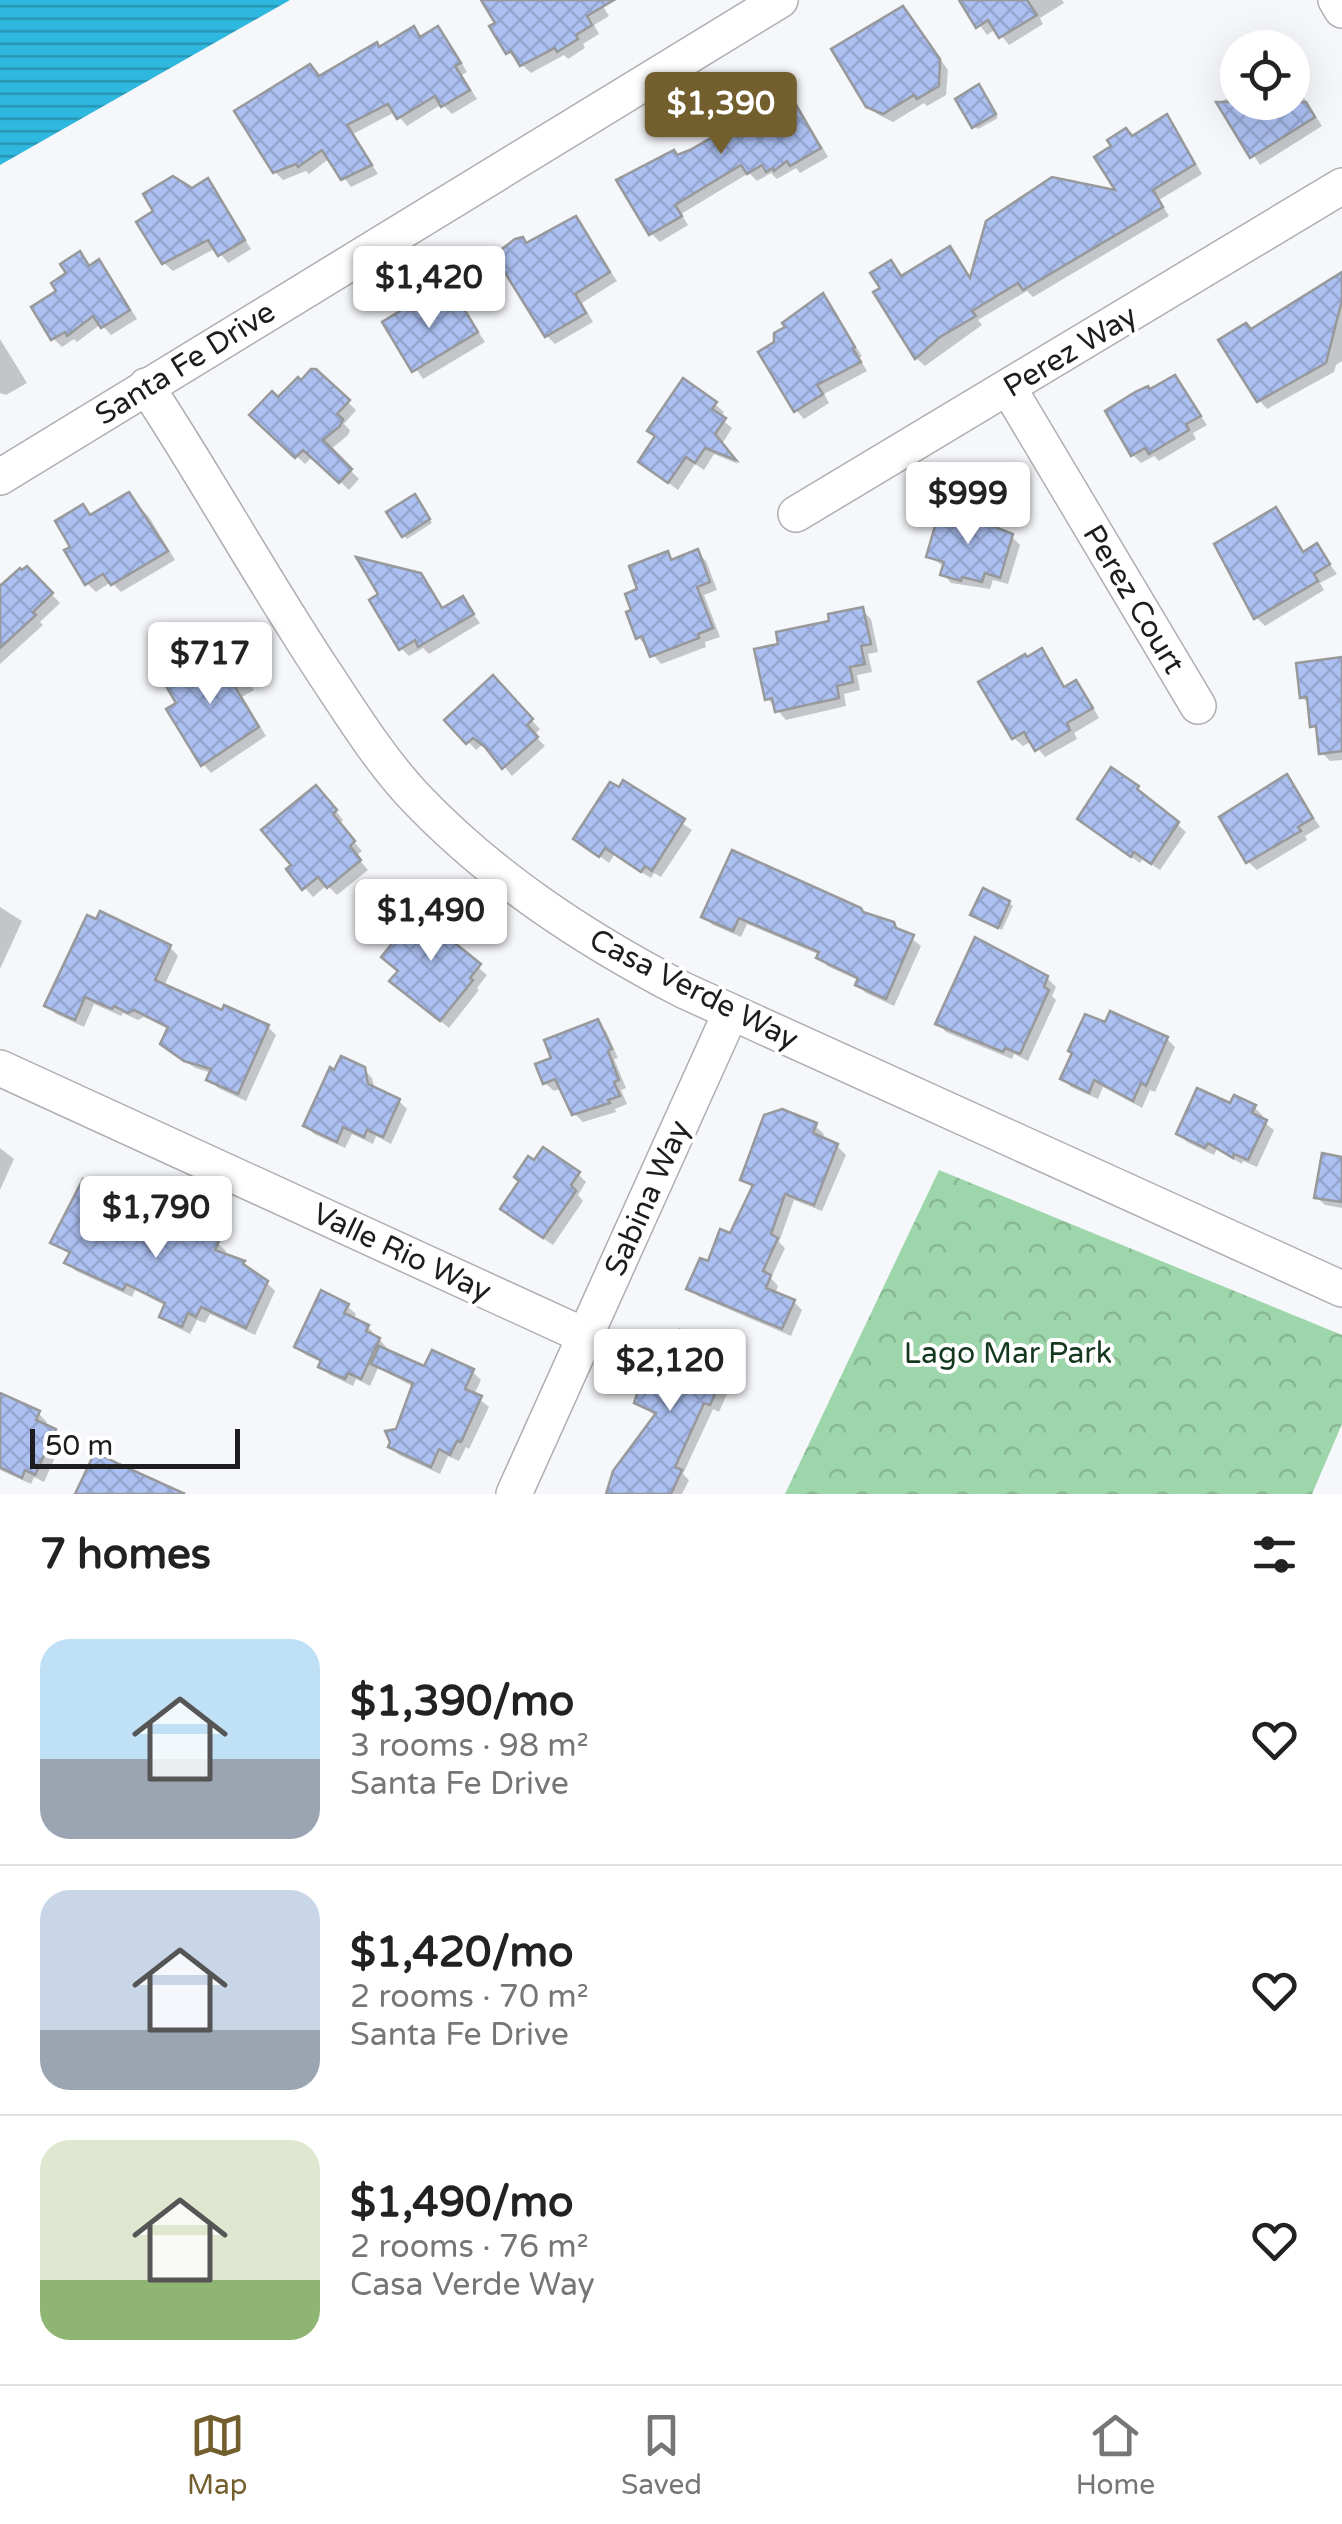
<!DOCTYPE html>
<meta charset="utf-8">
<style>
:root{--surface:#fff;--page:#f2f2f2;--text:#222;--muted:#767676;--line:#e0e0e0;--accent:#735e2d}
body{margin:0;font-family:"Varela Round",sans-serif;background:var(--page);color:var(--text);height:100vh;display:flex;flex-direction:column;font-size:38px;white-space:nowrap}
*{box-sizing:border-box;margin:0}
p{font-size:32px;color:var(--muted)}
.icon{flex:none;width:55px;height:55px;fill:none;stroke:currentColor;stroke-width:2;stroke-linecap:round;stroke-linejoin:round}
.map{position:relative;height:1494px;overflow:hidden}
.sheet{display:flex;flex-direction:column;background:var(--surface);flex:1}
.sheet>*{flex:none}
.buttons{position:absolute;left:1220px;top:30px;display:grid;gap:20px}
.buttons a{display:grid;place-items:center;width:90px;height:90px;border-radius:50%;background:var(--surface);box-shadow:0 10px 40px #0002;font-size:50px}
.scale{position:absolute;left:30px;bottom:25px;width:210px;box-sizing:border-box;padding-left:10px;border:5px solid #1d1d1f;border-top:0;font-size:28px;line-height:35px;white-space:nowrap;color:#1d1d1f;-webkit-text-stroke:8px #fff;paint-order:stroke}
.price{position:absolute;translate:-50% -85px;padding:0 22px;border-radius:10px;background:#fff;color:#222;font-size:32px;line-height:65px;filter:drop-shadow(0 2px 5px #0008)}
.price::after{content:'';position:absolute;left:50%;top:60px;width:30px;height:22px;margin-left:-15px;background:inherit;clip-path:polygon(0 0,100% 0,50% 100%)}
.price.selected{background:var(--accent);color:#fff}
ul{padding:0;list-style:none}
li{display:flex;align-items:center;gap:30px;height:250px;padding:0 40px}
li+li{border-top:2px solid var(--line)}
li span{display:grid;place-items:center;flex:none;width:280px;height:200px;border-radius:30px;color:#555}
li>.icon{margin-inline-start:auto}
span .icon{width:120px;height:120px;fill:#fffc;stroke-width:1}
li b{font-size:42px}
h2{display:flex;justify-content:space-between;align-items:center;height:120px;padding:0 40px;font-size:42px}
.tabs{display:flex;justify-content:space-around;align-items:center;height:140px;border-top:2px solid var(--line);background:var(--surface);font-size:28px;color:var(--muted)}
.tabs a{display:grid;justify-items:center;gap:5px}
.tabs .selected{color:var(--accent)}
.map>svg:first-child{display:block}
.park{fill:url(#park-crowns)}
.water{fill:url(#water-rules)}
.shadow{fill:#0003}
.building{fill:url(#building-cross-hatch);stroke:#97999b;stroke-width:2.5}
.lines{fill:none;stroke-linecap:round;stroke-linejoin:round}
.minor-casing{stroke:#aeafb2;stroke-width:38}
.minor{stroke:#fff;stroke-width:35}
.labels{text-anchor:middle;stroke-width:8;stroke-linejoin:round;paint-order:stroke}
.street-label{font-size:30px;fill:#1d1d1f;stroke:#fff}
.park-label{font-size:30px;fill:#14391f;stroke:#fff}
</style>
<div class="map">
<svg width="1342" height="1494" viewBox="0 0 1342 1494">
<defs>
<pattern id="park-crowns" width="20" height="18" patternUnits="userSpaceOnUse" patternTransform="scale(2.5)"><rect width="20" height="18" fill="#9ed6ab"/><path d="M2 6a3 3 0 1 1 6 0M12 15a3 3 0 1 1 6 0" fill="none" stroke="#88b793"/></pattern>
<pattern id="water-rules" width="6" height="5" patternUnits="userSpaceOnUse" patternTransform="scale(2.5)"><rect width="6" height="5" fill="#2eb8df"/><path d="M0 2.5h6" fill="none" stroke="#2795b4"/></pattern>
<pattern id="building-cross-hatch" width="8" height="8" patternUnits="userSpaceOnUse" patternTransform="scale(2.5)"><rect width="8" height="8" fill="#acc0f2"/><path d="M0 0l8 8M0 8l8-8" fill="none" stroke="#94a5cf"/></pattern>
</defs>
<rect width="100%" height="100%" fill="#f6f7fa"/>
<path class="park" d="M939,1170L1342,1335V1424L1312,1494H785Z"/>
<path class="water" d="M0,0H290L0,165Z"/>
<g class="shadow">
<path d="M484,0H599L609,16L594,25L599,34L583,44L585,48L568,59L564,55L531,73L508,52L498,24Z"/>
<path d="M962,0H1062L1064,3L1040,18L1043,24L1009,45L996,29L987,35Z"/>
<path d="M911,18L948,70L946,95L927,106L924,103L893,122L877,114L868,105Z"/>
<path d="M413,29L422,38L438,29L446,37L467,72L462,75L477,99L452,114L442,104L407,126L395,112L353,134L378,174L351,187L330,158L309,174L306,171L283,180L275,172L320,78Z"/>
<path d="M1292,79L1322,126L1260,165L1219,102L1238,94V102H1292Z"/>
<path d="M782,84L790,92L828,157L800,173L796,168L777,179L771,173L757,181L749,173L681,214L688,225L660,242L651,233L678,157L738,125Z"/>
<path d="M982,91L998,118L978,129L974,126Z"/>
<path d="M1167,118L1175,126L1202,174L1159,200L1169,216L1033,297L1027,291L978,320L982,325L925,366L916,358L883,289L890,263L903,278L950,249L972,280L1120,194L1133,138Z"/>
<path d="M207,181L251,249L228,263L216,248L173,271L164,263L192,191Z"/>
<path d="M575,219L617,281L582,303L593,322L555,344L547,336L527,245Z"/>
<path d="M79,254L91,267L98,263L107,271L137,319L111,335L101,324L77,342L74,339L62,347L53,338L60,292Z"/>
<path d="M1342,275V361L1336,365L1334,372L1267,409L1259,400L1252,332Z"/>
<path d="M455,297L485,342L423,379L385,323L430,312Z"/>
<path d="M823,297L862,356L859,358L867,371L824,394L829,403L804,419L796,410L777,344Z"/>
<path d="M0,339L27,383L6,395L0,393Z"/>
<path d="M315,372L356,410L344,424L350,430L348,435L330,450L359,479L349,490L313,456L305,464L253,415L278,401Z"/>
<path d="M1175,378L1207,425L1193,433L1196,439L1159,461L1154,456L1141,463L1133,455L1150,392Z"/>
<path d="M715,404L724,412L720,418L732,428L722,444L738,464L714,454L704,470L695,464L678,490L641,462Z"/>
<path d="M128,495L149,517L175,560L121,592L111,582L96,592L87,583L83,507L92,517Z"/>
<path d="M418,501L432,523L407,539L404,536Z"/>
<path d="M1276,510L1305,554L1317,547L1337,574L1320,583L1324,590L1265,626L1256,617Z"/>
<path d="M1011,536L1020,545L1008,584L993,580L990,589L951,583L943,574L945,567L929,556Z"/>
<path d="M697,552L706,561L717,590L704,595L720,637L705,642L706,647L661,664L638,637L634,611L641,591L668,554L675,561Z"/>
<path d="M27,569L60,603L40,622L43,625L0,664V583L4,586Z"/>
<path d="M462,599L480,623L429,654L423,648L409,656L401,648L446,620Z"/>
<path d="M862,610L871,619L878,652L868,654L872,672L857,675L860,690L844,694L846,706L786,720L767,698L781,646Z"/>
<path d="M1041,651L1066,688L1075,683L1084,692L1099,718L1074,733L1077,739L1045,757L1032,741L1023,746L1014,738L981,683Z"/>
<path d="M230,656L254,690L242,697L266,736L211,773L203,764L206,670Z"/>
<path d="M1342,660V760L1330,761L1322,753L1320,732L1313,726L1310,705L1302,697Z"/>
<path d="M493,679L540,729L534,735L545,746L512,776L491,750L483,744L476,750L448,720Z"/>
<path d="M1287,778L1320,827L1305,836L1307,840L1257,870L1248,862L1223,818Z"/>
<path d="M624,783L692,830L661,877L654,873L651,878L614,855L609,863L576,839Z"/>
<path d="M1137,788L1186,832L1160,870L1143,859L1140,863L1088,827Z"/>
<path d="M324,796L343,820L339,824L362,851L356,856L368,870L337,895L327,885L313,897L289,870Z"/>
<path d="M1009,903L1013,906L1002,930L973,915Z"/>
<path d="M0,907L22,921L0,969Z"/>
<path d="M704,916H866L893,924L921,946L894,1006L866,993L858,985L860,981L827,966L820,955L747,924L741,937L713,925Z"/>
<path d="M453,927L461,936L453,945L487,975L477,988L479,990L449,1028L401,989L400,972Z"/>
<path d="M170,947L178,956L164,986L223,1013L268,1027L276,1035L246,1101L218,1088L209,1079L212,1073L195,1068L172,1052L163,1044L170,1030L144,1017L138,1020L123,1013L121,1016L94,1004L84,1027L56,1014L47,1005Z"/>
<path d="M1047,978L1056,987L1052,996L1056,1000L1028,1061L1014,1054L1012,1059L946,1032L938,1023Z"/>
<path d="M597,1022L606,1031L618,1058L614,1059L626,1088L621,1090L627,1104L615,1109L616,1112L583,1122L574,1113L562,1088L554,1091L545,1083L554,1060Z"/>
<path d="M1106,1026L1167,1039L1175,1047L1155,1092L1150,1090L1142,1108L1103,1087L1098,1099L1071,1087L1063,1078Z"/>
<path d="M363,1069L372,1078L375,1090L399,1101L407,1109L391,1144L376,1136L373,1144L352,1134L345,1148L314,1134L306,1126Z"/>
<path d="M1231,1107H1254L1263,1116L1261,1120L1274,1130L1257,1167L1243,1161L1242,1164L1217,1149L1214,1155L1187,1142L1179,1134Z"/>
<path d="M815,1126L824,1134L822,1140L837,1146L846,1155L822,1211L794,1200L779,1242L785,1248L771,1278L778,1286L775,1294L794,1302L802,1310L791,1336L698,1296L689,1288L731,1237L754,1188L743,1179Z"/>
<path d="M0,1148L14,1159L0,1190Z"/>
<path d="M1342,1159V1208L1325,1205L1316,1197Z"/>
<path d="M578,1174L586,1182L578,1195L583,1201L553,1245L511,1217Z"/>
<path d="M112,1194L120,1203L115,1213L185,1244L217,1243L226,1251L224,1256L244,1263L267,1283L275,1291L255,1335L210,1314L205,1323L197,1320L190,1334L170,1324L162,1316L166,1306L135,1290L132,1297L76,1271L67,1263L71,1255L53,1243Z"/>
<path d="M347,1306L356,1314L353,1320L368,1327L387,1348L386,1352L426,1369L472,1371L481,1380L474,1395L489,1407L469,1449L466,1447L459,1461L448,1456L440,1474L399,1455L391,1447L414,1387L378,1368L370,1386L356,1379L353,1386L330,1375L321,1367L323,1363L306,1355L297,1347Z"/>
<path d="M682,1334L732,1357L740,1365L719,1412L713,1409L683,1474L689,1480L682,1494H608L656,1416L637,1402L674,1350Z"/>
<path d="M0,1396L38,1413L47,1422L44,1427L63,1440L44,1482L34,1477L31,1484L0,1470Z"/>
</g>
<g class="building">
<path d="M481,0H614L587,16L592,25L576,35L578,39L557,52L555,48L520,66L511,51L506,54L489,26L495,23Z"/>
<path d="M959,0H1027L1037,15L999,38L988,20L976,28Z"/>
<path d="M903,6L940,59L939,86L917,99L914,95L883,114L866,107L831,49Z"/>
<path d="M414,26L420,37L438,26L461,63L455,66L470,90L441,107L435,96L397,119L388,104L347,125L372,165L341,180L322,150L298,167L296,164L273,173L234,111L310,64L319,76L377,42L379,47Z"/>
<path d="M782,81L821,148L790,166L787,161L774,171L773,168L766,172L762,165L747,174L741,165L675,205L682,216L649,235L616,180L674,150L677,155L690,150L735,124L732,119L758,104L753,95Z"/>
<path d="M979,84L996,114L972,128L955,99Z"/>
<path d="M1216,102H1306L1315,117L1250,158Z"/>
<path d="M1167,114L1195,164L1153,190L1163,207L1023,290L1018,283L972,311L976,316L940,337L915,359L873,292L880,288L870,273L891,260L901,276L950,246L970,278L986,221L1052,177L1115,190L1094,157L1111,146L1107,140L1126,128L1132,136Z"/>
<path d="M173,176L192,188L208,178L245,240L218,256L208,240L162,264L136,222L153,211L143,194Z"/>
<path d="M576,216L610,272L575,294L586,313L545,337L494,255L515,239L523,237L526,243Z"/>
<path d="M80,251L89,266L99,259L130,310L101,328L93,316L67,336L65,332L51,340L31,307L56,291L51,283L66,273L60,264Z"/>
<path d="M1342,272V300L1326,363L1257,402L1218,340L1246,323L1251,329Z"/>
<path d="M823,293L855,347L853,349L861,362L817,385L823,394L794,412L758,352L774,342V333L785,327L782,323Z"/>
<path d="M455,294L478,332L412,372L382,322L410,305L414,311L426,304L430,310Z"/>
<path d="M311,369H316L350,400L337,414L343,419L340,426L323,440L352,469L339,483L303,450L295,458L249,415L272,391L278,397L298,377L301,380Z"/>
<path d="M1175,375L1201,416L1186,424L1189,430L1149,454L1145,448L1131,456L1105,411L1135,392L1148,386L1150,389Z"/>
<path d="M683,378L717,402L712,409L726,418L715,434L736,460L705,448L695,463L686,457L668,483L638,462L655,436L647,431Z"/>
<path d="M129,492L168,551L111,585L103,574L85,585L64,550L70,547L55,521L83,504L90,515Z"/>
<path d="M415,494L430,519L402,537L386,512Z"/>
<path d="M941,506L1013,534L1000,578L985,573L982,582L962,577L961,581L940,575L944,562L926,557Z"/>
<path d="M1276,507L1303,552L1317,543L1330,564L1314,574L1318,581L1254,619L1214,544Z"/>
<path d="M698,549L710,582L697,587L713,628L698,634L699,638L650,657L642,636L636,639L626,612L631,610L625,594L637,589L629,566L668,551L671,560Z"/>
<path d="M356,557L421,573L442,608L463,596L474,614L418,647L415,640L399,650L369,600L378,594Z"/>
<path d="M27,566L53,593L33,612L36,615L0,648V586L20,568L22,570Z"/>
<path d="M863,607L871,644L861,646L865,664L850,667L853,682L837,686L839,698L775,712L772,698L765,700L754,649L778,644L776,632L829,621L828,614Z"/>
<path d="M1042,648L1064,687L1076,680L1093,708L1067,723L1070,730L1035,751L1024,732L1012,739L978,682L1025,654L1027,657Z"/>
<path d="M230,652L247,680L235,687L259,727L201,766L166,709L176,703L163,681L199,659L205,668Z"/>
<path d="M1342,657V751L1319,754L1316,726L1310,727L1307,697L1300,698L1296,663Z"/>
<path d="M493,675L533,719L527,725L538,737L502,769L485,747L473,738L466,744L444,720Z"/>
<path d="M1111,767L1139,786L1137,789L1179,822L1151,864L1134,852L1131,857L1077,819Z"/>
<path d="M1287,774L1313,818L1298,827L1301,831L1246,863L1219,817Z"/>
<path d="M623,780L685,819L652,871L645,866L641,872L605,848L599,857L573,839L610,782L619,787Z"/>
<path d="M316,785L337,810L333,814L355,841L350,846L361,860L327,888L318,877L302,890L286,869L291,865L261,830Z"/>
<path d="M732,850L861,908L863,912L894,922L896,928L914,935L886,999L855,985L858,978L816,958L819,952L739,918L733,931L701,917Z"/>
<path d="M983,888L1010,901L998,928L970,915Z"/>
<path d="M429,905L454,926L446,936L481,964L470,978L473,980L440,1021L389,981L398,971L381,957L407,925L410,928Z"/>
<path d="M100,911L171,945L155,980L222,1010L224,1005L269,1025L238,1094L206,1080L211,1069L184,1061L160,1044L168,1027L134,1010L128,1013L114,1006L112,1009L85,997L75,1020L44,1006L87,915L96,919Z"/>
<path d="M975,937L1048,976L1044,987L1049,990L1020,1054L1005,1048L1003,1052L935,1024Z"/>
<path d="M1110,1011L1168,1037L1146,1086L1141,1083L1133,1101L1094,1080L1089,1093L1060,1079L1072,1053L1068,1051L1085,1014L1105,1022Z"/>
<path d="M598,1019L612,1049L608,1051L619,1080L614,1082L620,1096L608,1100L610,1103L572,1115L555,1079L543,1084L535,1064L551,1058L544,1040Z"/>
<path d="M341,1056L365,1067L368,1084L400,1099L383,1137L367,1130L364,1137L343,1127L337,1142L303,1126L330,1067L334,1070Z"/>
<path d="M1197,1088L1230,1103L1234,1095L1256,1105L1252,1113L1267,1120L1248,1160L1234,1154L1233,1158L1208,1143L1205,1148L1176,1134Z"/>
<path d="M782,1109L817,1123L813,1133L838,1144L814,1205L785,1194L771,1234L778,1238L763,1271L771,1275L766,1288L795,1300L782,1329L686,1289L700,1258L708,1261L720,1229L730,1233L753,1185L740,1180L764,1115Z"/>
<path d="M543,1147L580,1172L571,1185L576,1191L543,1238L500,1209L519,1181L514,1177L528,1156L534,1160Z"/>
<path d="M1322,1153L1342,1157V1202L1314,1198Z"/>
<path d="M83,1179L113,1192L107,1206L183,1240L190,1227L219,1241L215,1250L245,1261L243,1264L268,1281L246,1328L201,1307L196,1317L188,1313L182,1327L159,1317L165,1303L126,1284L123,1290L64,1263L70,1252L50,1243Z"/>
<path d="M321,1290L349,1304L344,1313L369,1325L366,1331L380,1338L361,1379L348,1373L345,1379L318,1367L321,1360L294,1347Z"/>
<path d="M680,1330L733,1354L710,1405L704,1403L675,1467L682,1470L671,1494H606L613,1471L656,1413L634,1403L642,1379L664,1343L673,1347Z"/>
<path d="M379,1346L424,1366L432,1350L474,1369L465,1389L482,1396L461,1442L457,1441L450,1455L439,1449L431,1467L388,1447L390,1442L385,1431L396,1429L413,1383L371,1364Z"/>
<path d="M0,1393L40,1411L36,1420L56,1429L35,1475L25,1470L22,1478L0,1467Z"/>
<path d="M95,1452L119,1464L185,1494H75Z"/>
</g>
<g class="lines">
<g class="minor-casing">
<g id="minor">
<path d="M1336,0L1342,10"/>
<path d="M146,386C207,479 261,577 323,671C351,713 378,757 412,794C490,877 583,938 683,990L1342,1289"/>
<path d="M1009,389L1198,706"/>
<path d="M0,477L780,0"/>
<path d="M796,514L1342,186"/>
<path d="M0,1068L585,1336"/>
<path d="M514,1494L731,1012"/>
</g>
</g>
<use href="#minor" class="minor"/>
</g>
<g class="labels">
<g class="street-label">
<text transform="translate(1070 351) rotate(-31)" y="10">Perez Way</text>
<text transform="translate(185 363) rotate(-32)" y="10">Santa Fe Drive</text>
<text transform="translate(1134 599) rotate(59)" y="10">Perez Court</text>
<text transform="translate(694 989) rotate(27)" y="10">Casa Verde Way</text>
<text transform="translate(647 1198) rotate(-66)" y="10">Sabina Way</text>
<text transform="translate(402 1252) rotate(25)" y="10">Valle Rio Way</text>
</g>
<g class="park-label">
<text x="1008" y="1363">Lago Mar Park</text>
</g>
</g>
</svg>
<div class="buttons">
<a><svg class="icon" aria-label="locate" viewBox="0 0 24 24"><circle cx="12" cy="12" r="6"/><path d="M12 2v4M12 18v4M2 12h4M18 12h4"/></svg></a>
</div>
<div class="scale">50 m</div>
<b class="price selected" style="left:721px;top:157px">$1,390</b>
<b class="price" style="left:429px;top:331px">$1,420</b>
<b class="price" style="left:968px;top:547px">$999</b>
<b class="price" style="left:210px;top:707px">$717</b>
<b class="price" style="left:431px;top:964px">$1,490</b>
<b class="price" style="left:156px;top:1261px">$1,790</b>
<b class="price" style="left:670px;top:1414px">$2,120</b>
</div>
<section class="sheet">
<h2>7 homes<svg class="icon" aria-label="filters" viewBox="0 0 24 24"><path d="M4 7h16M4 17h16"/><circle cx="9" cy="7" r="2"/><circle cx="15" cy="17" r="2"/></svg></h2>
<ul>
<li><span style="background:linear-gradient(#bfe0f5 60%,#9aa5b1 0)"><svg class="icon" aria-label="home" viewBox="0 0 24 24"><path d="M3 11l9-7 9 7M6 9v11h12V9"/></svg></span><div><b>$1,390/mo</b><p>3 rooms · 98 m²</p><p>Santa Fe Drive</p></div><svg class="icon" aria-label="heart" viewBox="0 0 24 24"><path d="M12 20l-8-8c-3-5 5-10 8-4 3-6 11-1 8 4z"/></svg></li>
<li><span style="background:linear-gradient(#c9d6e8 70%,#9aa5b1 0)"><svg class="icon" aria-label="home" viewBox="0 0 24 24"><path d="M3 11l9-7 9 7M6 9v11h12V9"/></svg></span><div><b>$1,420/mo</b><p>2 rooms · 70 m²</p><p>Santa Fe Drive</p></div><svg class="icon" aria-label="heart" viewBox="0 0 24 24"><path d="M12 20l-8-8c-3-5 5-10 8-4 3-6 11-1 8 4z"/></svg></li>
<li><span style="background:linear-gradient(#dfe7d0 70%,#8fb573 0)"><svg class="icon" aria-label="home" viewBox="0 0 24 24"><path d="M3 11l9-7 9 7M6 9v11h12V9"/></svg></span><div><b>$1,490/mo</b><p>2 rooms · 76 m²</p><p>Casa Verde Way</p></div><svg class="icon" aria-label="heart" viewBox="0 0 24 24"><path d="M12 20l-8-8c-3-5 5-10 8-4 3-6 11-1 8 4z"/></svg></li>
</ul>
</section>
<nav class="tabs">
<a class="selected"><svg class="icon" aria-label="map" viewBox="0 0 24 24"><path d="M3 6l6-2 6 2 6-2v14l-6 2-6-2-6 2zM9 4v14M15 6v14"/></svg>Map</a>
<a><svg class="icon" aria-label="saved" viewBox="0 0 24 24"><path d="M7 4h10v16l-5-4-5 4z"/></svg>Saved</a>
<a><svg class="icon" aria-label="home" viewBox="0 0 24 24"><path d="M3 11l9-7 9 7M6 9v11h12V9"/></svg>Home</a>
</nav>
